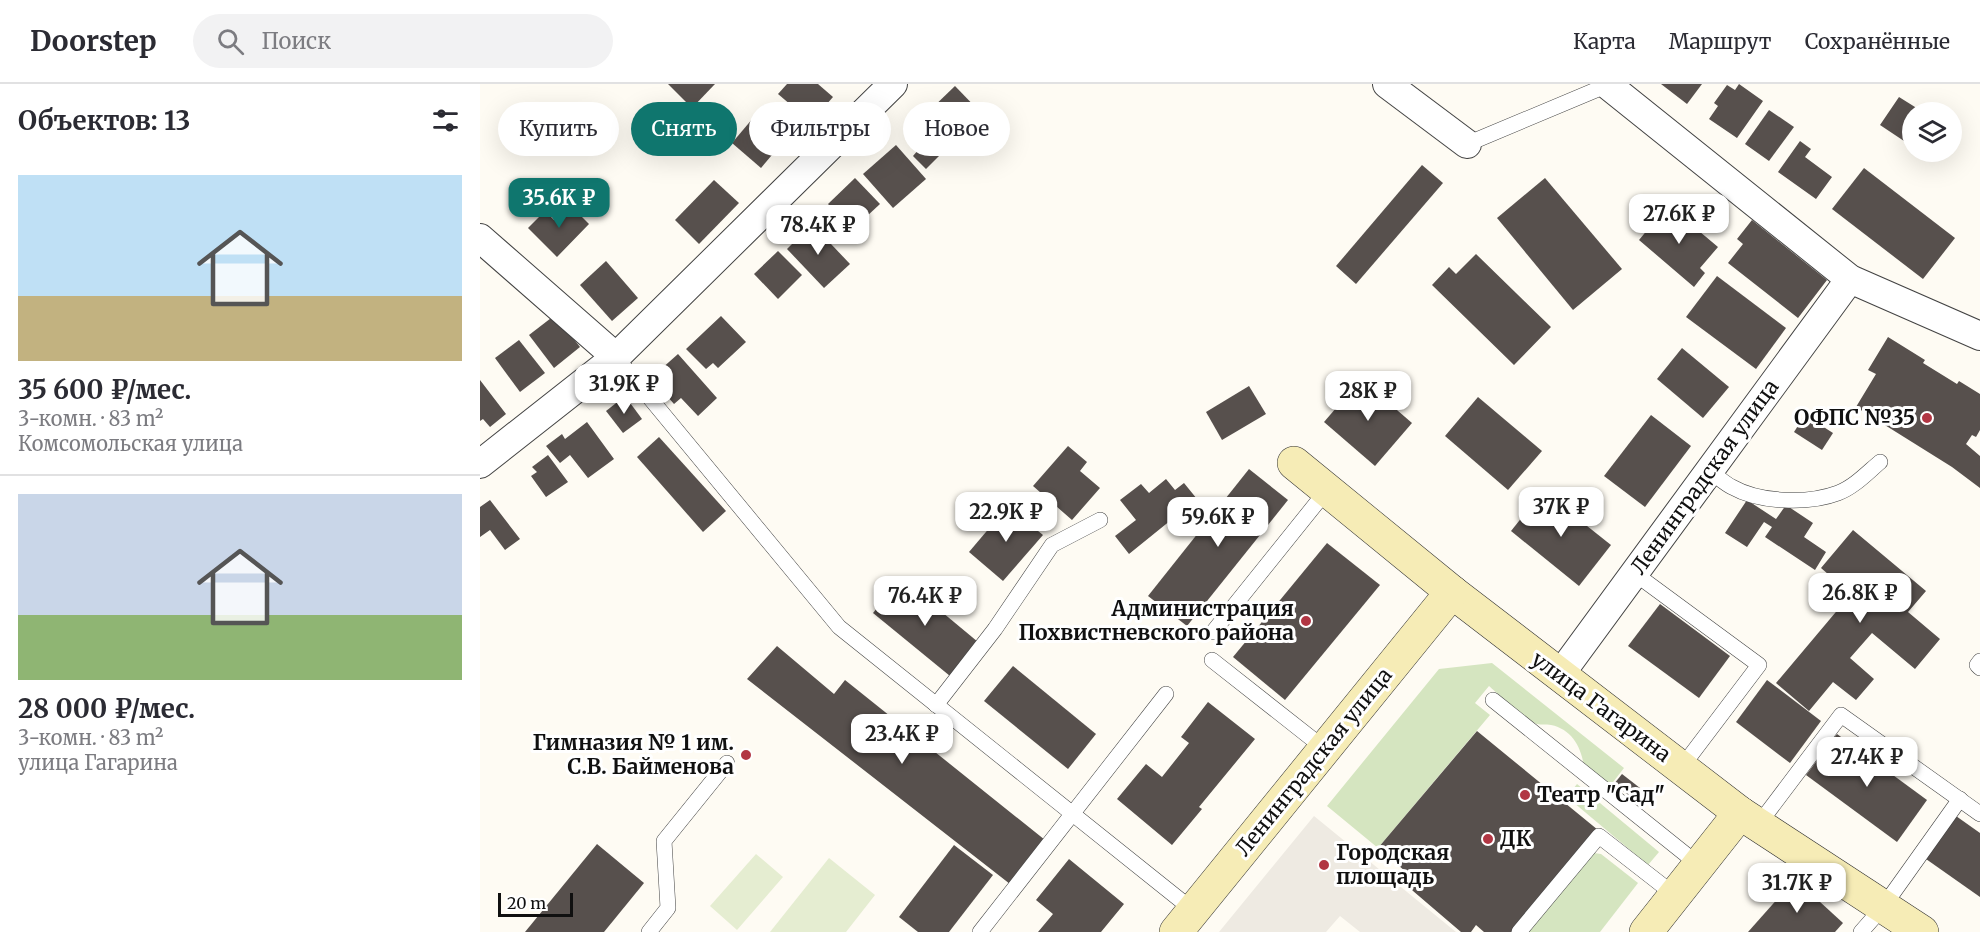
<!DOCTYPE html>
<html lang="ru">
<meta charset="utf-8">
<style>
:root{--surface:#fff;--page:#f2f2f3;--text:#2b2b33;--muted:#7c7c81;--line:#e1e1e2;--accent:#0f766e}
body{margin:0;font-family:Merriweather,serif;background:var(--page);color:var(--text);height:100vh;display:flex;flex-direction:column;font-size:22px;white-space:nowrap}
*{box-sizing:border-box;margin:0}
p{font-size:20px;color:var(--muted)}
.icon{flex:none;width:33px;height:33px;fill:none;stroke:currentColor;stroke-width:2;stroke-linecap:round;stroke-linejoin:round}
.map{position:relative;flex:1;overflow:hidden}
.sheet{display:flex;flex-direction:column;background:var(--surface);width:480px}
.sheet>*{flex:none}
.banner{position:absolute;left:18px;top:18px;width:570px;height:54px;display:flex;gap:12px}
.controls{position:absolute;left:1422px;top:18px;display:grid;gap:12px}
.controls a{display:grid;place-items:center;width:60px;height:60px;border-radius:50%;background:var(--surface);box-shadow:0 6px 24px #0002;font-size:30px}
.scale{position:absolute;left:18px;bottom:15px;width:75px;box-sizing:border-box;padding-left:6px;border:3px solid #101010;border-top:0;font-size:16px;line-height:21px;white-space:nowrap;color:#101010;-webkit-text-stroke:4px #fff;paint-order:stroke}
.price{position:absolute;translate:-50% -51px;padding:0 14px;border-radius:12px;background:#fff;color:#222;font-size:20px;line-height:39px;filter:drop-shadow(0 2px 3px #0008)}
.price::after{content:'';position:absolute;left:50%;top:36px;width:18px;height:14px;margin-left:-9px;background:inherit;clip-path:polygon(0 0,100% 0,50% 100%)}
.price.on{background:var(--accent);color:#fff}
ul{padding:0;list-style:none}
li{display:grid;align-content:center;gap:12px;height:318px;padding:0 18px}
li+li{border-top:2px solid var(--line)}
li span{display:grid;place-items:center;height:186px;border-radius:0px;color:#555}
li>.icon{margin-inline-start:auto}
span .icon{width:108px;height:108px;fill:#fffc;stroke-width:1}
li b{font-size:26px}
h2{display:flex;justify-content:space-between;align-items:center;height:72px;padding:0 18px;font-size:26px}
.tag{padding:0 21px;border-radius:27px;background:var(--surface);box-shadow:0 6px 24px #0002;font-size:21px;line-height:54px}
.tag.on{background:var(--accent);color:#fff}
header{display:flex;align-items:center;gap:36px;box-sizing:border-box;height:84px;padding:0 30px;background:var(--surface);border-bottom:2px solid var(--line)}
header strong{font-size:28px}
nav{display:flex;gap:33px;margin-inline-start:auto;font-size:21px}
.search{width:420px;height:54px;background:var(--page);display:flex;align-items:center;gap:15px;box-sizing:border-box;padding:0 21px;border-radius:33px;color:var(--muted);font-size:22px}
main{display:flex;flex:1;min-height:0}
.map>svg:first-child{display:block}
.green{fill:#d5e5c0}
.pitch{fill:#e5edd1}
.plaza{fill:#eeeae2}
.building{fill:#57504d}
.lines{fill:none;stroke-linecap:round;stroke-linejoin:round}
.lane-casing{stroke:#434343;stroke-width:16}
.street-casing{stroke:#434343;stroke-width:30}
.secondary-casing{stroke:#323232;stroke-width:34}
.lane{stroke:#fff;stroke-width:15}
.street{stroke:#fff;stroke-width:28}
.secondary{stroke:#f6ecb6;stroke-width:33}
.poi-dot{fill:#b13643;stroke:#fff;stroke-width:2}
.labels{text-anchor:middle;stroke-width:6;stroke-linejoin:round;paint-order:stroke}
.poi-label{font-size:21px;font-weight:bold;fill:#101010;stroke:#fff;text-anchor:end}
.street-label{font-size:21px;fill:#101010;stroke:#fff}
</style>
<header>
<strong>Doorstep</strong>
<div class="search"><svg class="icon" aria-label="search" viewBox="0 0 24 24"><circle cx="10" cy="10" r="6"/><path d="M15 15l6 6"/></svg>Поиск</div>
<nav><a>Карта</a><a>Маршрут</a><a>Сохранённые</a></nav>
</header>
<main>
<section class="sheet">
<h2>Объектов: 13<svg class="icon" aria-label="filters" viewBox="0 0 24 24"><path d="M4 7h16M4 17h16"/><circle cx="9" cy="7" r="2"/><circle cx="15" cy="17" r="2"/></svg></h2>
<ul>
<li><span style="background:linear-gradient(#bfe0f5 65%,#c2b280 0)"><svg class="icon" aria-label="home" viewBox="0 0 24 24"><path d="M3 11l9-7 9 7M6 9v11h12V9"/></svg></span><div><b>35 600 ₽/мес.</b><p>3-комн. · 83 m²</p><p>Комсомольская улица</p></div></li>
<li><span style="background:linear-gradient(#c9d6e8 65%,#8fb573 0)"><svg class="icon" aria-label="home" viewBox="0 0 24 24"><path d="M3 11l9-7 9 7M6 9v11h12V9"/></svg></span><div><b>28 000 ₽/мес.</b><p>3-комн. · 83 m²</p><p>улица Гагарина</p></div></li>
</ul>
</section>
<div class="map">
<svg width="1500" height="848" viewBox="0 0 1500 848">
<rect width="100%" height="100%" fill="#fefbf3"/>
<g class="green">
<path d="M1012,579L1144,684L1130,702L1104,682C1101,662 1091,645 1071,641C1066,640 1061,641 1057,640C1049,638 1017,609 1009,602L995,619L1010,631L898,764L847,722L959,585Z"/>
<path d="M1097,700L1179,768L1168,781L1087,713Z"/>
<path d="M1114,769L1121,770L1158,799L1120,848H1045Z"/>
</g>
<g class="pitch">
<path d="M276,770L303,793L257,846L230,822Z"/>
<path d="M349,774L395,811L366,848H290Z"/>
</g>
<path class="plaza" d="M834,732L976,848H880L860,832L846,848H739Z"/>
<g class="building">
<path d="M188,0H235L212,24Z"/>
<path d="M307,0H338L353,13L331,38L298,10Z"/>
<path d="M1181,0H1222L1207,20Z"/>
<path d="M1259,0L1283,17L1257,54L1229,35L1238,22L1234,19L1247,1L1255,6Z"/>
<path d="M475,2L503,31L475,58L447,29Z"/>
<path d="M1419,13L1443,28H1432V57L1430,61L1400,41Z"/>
<path d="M284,21L313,46L281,84L252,59Z"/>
<path d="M1289,26L1314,43L1289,77L1265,60Z"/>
<path d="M436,40L463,68L446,85L433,72L439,65L425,51Z"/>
<path d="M1320,57L1331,65L1325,73L1352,93L1336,115L1298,88Z"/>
<path d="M416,61L446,95L413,124L383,90Z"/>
<path d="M942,81L963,99L876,200L856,182Z"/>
<path d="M1384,84L1475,154L1443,195L1352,125Z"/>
<path d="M375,94L400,120L372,146L348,120Z"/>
<path d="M1065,94L1142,185L1093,226L1017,134Z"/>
<path d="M234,96L259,119L219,160L195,136Z"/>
<path d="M89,120L109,140L77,173L48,144L65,127L74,136Z"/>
<path d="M1188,121L1238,163L1220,184L1225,189L1214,203L1159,156Z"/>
<path d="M1272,136L1347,196L1318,234L1248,179L1263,160L1257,155Z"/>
<path d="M332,140L370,180L344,204L307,165Z"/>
<path d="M298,167L322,191L298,215L274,190Z"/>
<path d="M996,170L1071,243L1034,281L952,201L969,183L976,190Z"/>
<path d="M126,177L158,214L132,237L100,201Z"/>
<path d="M1237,192L1306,244L1276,285L1206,233Z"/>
<path d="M75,231L100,263L74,284L49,251Z"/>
<path d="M241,232L266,258L238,284L233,279L226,285L206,265Z"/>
<path d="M1408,253L1445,276L1443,279L1477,300L1479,297L1500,310V346L1496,353L1492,351L1486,360L1500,372V404L1472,383L1376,323L1396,290L1388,286Z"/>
<path d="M39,256L65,289L40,308L15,274Z"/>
<path d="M1202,264L1249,303L1223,334L1177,295Z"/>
<path d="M198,270L237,314L218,332L201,314L194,320L171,294Z"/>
<path d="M881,295L932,339L895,382L844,338Z"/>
<path d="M0,296L26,330L10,343L3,335L0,337Z"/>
<path d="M769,302L786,330L742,356L726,328Z"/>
<path d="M145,312L162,335L143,349L126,327Z"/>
<path d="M998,313L1062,367L1028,406L965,352Z"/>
<path d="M1171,331L1211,362L1165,423L1124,392Z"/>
<path d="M1325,331L1353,349L1342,366L1314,348Z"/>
<path d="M107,338L134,375L108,394L90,371L80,379L66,362L82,350L85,355Z"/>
<path d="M179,353L246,427L223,448L157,373Z"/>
<path d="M588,362L607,378L600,387L620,404L592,436L553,402Z"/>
<path d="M68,371L88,398L66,413L51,392L57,388L52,383Z"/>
<path d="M769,385L808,416L707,542L668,512Z"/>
<path d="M686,395L695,406L704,399L717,415L649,470L635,452L656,436L640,416L661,400L669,409Z"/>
<path d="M1063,407L1131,461L1099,502L1031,447Z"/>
<path d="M10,416L40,455L25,466L10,446L0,453V423Z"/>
<path d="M1267,416L1296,435L1306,421L1333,439L1324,453L1346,468L1335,486L1285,453L1292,443L1284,438L1267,463L1245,449Z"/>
<path d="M528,422L563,451L523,497L489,468Z"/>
<path d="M1373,446L1446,507L1428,528L1460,555L1435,585L1392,549L1370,574L1394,595L1376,616L1353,598L1329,627L1296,599L1371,510L1341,484Z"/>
<path d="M847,459L900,501L805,616L753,573Z"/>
<path d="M421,494L498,558L470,592L393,529Z"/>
<path d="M1180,520L1250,572L1219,614L1148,562Z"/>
<path d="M297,562L354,610L365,596L565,756L530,800L267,595Z"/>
<path d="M533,582L616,650L588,685L504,617Z"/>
<path d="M1287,596L1341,637L1310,679L1256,638Z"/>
<path d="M728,618L775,655L719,723L722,725L692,761L637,715L666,680L682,693L709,659L701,653Z"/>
<path d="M997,647L1118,746L1031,848H1004L996,841L991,848H981L919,795L925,787L898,764Z"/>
<path d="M1357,650L1447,716L1417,758L1326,691Z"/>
<path d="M1142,690L1160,704L1152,714L1134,700Z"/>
<path d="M1476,732L1500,749V813L1446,775Z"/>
<path d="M117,760L164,799L124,848H45Z"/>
<path d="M474,761L513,791L469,848H438L419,833Z"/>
<path d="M589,775L644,820L621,848H558L573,830L556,816Z"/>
<path d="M1315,795L1363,839L1355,848H1268Z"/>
</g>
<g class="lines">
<g class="lane-casing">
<g id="lane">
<path d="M987,60L1130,0"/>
<path d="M136,273L359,543L714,827"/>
<path d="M1229,387C1237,392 1244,399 1252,403C1280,419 1329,420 1358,409C1374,403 1387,389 1400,378"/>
<path d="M1154,489L1279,581L1201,684"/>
<path d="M733,548L847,406"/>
<path d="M732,576L845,665"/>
<path d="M1500,577L1497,581L1500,584"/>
<path d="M1013,616L1219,781"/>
<path d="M456,621L515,545L572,461L620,436"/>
<path d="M1278,741L1361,631L1500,730"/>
<path d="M169,848L188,824L184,757L247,679"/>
<path d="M500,848L686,610"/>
<path d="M1039,848L1119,752L1196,812"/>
<path d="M1381,848L1403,823L1480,715"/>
</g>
</g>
<g class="street-casing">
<g id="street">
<path d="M907,0L987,60"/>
<path d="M1129,2L1370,195L1500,252"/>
<path d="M0,154L136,273"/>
<path d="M0,380L136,273L413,0"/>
<path d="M1079,592L1370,195"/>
</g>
</g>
<g class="secondary-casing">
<g id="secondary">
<path d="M814,379L972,508L1260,729L1442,848"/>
<path d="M696,848L972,508"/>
<path d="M1166,848L1260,729"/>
</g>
</g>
<use href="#lane" class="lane"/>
<use href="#street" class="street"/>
<use href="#secondary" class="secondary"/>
</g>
<g class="poi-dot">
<circle cx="1447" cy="334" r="6"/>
<circle cx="826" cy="537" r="6"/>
<circle cx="266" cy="671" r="6"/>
<circle cx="1045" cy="711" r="6"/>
<circle cx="1008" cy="755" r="6"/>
<circle cx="844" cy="781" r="6"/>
</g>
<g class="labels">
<g class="poi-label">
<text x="1435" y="341">ОФПС №35</text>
<text x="814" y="532">Администрация<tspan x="814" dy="24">Похвистневского района</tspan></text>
<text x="254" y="666">Гимназия № 1 им.<tspan x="254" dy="24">С.В. Байменова</tspan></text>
<text x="1057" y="718" text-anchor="start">Театр "Сад"</text>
<text x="1020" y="762" text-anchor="start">ДК</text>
<text x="856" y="776" text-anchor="start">Городская<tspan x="856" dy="24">площадь</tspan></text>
</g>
<g class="street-label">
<text transform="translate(1225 393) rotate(-54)" y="7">Ленинградская улица</text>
<text transform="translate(1121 623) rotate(37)" y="7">улица Гагарина</text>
<text transform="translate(834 678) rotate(-51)" y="7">Ленинградская улица</text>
</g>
</g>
</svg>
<div class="controls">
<a><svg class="icon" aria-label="layers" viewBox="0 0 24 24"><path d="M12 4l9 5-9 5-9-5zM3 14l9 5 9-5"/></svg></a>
</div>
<div class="scale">20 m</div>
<b class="price on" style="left:79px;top:145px">35.6K ₽</b>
<b class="price" style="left:1199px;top:161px">27.6K ₽</b>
<b class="price" style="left:338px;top:172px">78.4K ₽</b>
<b class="price" style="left:144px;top:331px">31.9K ₽</b>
<b class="price" style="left:888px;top:338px">28K ₽</b>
<b class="price" style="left:1081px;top:454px">37K ₽</b>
<b class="price" style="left:526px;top:459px">22.9K ₽</b>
<b class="price" style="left:738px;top:464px">59.6K ₽</b>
<b class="price" style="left:1380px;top:540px">26.8K ₽</b>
<b class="price" style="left:445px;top:543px">76.4K ₽</b>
<b class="price" style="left:422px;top:681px">23.4K ₽</b>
<b class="price" style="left:1387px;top:704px">27.4K ₽</b>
<b class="price" style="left:1317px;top:830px">31.7K ₽</b>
<div class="banner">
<a class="tag">Купить</a>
<a class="tag on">Снять</a>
<a class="tag">Фильтры</a>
<a class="tag">Новое</a>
</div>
</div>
</main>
